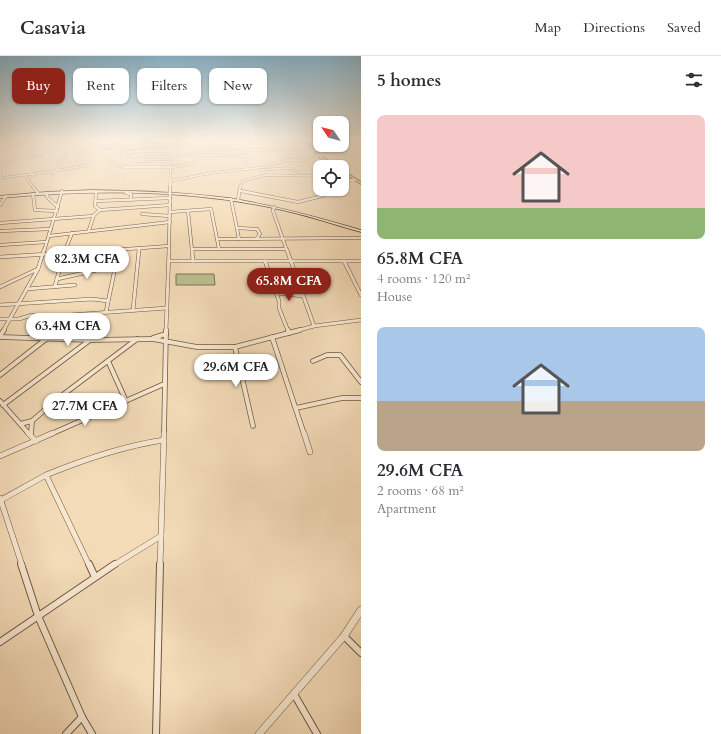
<!DOCTYPE html>
<meta charset="utf-8">
<style>
:root{--surface:#fff;--page:#f7f7f7;--text:#2b2b33;--muted:#7c7c81;--line:#e1e1e2;--accent:#8f2418}
body{margin:0;font-family:Cardo,serif;background:var(--page);color:var(--text);height:100vh;display:flex;flex-direction:column;font-size:15px;white-space:nowrap}
*{box-sizing:border-box;margin:0}
p{font-size:13px;color:var(--muted)}
.icon{flex:none;width:22px;height:22px;fill:none;stroke:currentColor;stroke-width:2;stroke-linecap:round;stroke-linejoin:round}
.map{position:relative;flex:1;overflow:hidden}
.panel{display:flex;flex-direction:column;background:var(--surface);width:360px}
.panel>*{flex:none}
.guide{position:absolute;left:12px;top:12px;width:289px;height:36px;display:flex;gap:8px}
.needle{width:26px;rotate:305deg}
.tools{position:absolute;left:313px;top:60px;display:grid;gap:8px}
.tools a{display:grid;place-items:center;width:36px;height:36px;border-radius:8px;background:var(--surface);box-shadow:0 1px 3px #0004;font-size:20px}
.price{position:absolute;translate:-50% -34px;padding:0 9px;border-radius:14px;background:#fff;color:#222;font-size:13px;line-height:26px;filter:drop-shadow(0 1px 2px #0008)}
.price::after{content:'';position:absolute;left:50%;top:24px;width:12px;height:9px;margin-left:-6px;background:inherit;clip-path:polygon(0 0,100% 0,50% 100%)}
.price.on{background:var(--accent);color:#fff}
ul{padding:0;list-style:none}
li{display:grid;align-content:center;gap:8px;height:212px;padding:0 16px}
li span{display:grid;place-items:center;height:124px;border-radius:8px;color:#555}
li>.icon{margin-inline-start:auto}
span .icon{width:72px;height:72px;fill:#fffc;stroke-width:1}
li b{font-size:17px}
h2{display:flex;justify-content:space-between;align-items:center;height:48px;padding:0 16px;font-size:17px}
.chip{padding:0 14px;border-radius:8px;background:var(--surface);box-shadow:0 1px 3px #0004;font-size:14px;line-height:36px}
.chip.on{background:var(--accent);color:#fff}
header{display:flex;align-items:center;gap:24px;box-sizing:border-box;height:56px;padding:0 20px;background:var(--surface);border-bottom:1px solid var(--line)}
header strong{font-size:19px}
nav{display:flex;gap:22px;margin-inline-start:auto;font-size:14px}
main{display:flex;flex:1;min-height:0}
.map>svg:first-child{display:block}
.green{fill:#bbc090;stroke:#7f7654}
.lines{fill:none;stroke-linecap:round;stroke-linejoin:round}
.minor-far5-casing{stroke:#6f5840;stroke-width:2.5}
.minor-far4-casing{stroke:#6f5840;stroke-width:3.5}
.minor-far3-casing{stroke:#6f5840;stroke-width:4}
.minor-far2-casing{stroke:#6f5840;stroke-width:5.5}
.minor-far1-casing{stroke:#6f5840;stroke-width:6}
.minor-casing{stroke:#6f5840;stroke-width:8}
.tertiary-casing{stroke:#6f5840;stroke-width:8}
.secondary-casing{stroke:#432c17;stroke-width:1.5}
.primary-casing{stroke:#432c17;stroke-width:2}
.minor-far5{stroke:#f8e8d2;stroke-width:2}
.minor-far4{stroke:#f8e8d2;stroke-width:2.5}
.minor-far3{stroke:#f8e8d2;stroke-width:3}
.minor-far2{stroke:#f8e8d2;stroke-width:4}
.minor-far1{stroke:#f8e8d2;stroke-width:5}
.minor{stroke:#f8e8d2;stroke-width:6}
.tertiary{stroke:#f8e8d2;stroke-width:7}
.secondary{fill:#f8e8d2;fill-rule:evenodd}
.primary{fill:#eabe7c;fill-rule:evenodd}
</style>
<header>
<strong>Casavia</strong>
<nav><a>Map</a><a>Directions</a><a>Saved</a></nav>
</header>
<main>
<div class="map">
<svg width="361" height="678" viewBox="0 0 361 678">
<rect width="100%" height="100%" fill="#f4dcb9"/>
<filter id="stains"><feTurbulence type="fractalNoise" baseFrequency=".005" numOctaves="4"/><feColorMatrix values="0 0 0 0 .2 0 0 0 0 .09 0 0 0 0 .02 0 0 0 .5 -.17"/></filter>
<radialGradient id="worn" r=".72"><stop offset=".6" stop-color="#630" stop-opacity="0"/><stop offset="1" stop-color="#630" stop-opacity=".3"/></radialGradient>
<path class="green" d="M176,218H214L215,229H176Z"/>
<g class="lines">
<g class="minor-far5-casing">
<g id="minor-far5">
<path d="M288,83L298,95"/>
<path d="M214,86V94"/>
<path d="M112,92L116,84H171"/>
<path d="M87,93L102,85V83"/>
<path d="M243,94L246,100L245,111L249,113"/>
<path d="M6,95V88L9,83"/>
<path d="M68,97L94,93L120,92L314,95"/>
<path d="M117,98L136,95H167"/>
<path d="M171,98L246,100"/>
<path d="M318,99L346,98L361,102"/>
<path d="M128,100L171,101"/>
<path d="M23,102L40,100"/>
<path d="M134,105L170,106"/>
<path d="M110,106L123,111H170"/>
<path d="M0,109V122"/>
<path d="M0,110L28,98L41,83"/>
<path d="M170,112L194,107"/>
<path d="M260,114L289,112L298,116L299,119"/>
<path d="M34,119L27,123L34,132"/>
<path d="M52,119L56,115L87,109"/>
<path d="M342,120L349,124H356"/>
<path d="M0,122L56,115L62,102L68,97L56,91L3,83"/>
<path d="M170,125L211,117L265,111L286,104H303L319,100"/>
<path d="M342,128L350,124"/>
<path d="M170,132L171,83"/>
<path d="M240,132L243,125L265,119L320,120"/>
</g>
</g>
<g class="minor-far4-casing">
<g id="minor-far4">
<path d="M33,131L38,137"/>
<path d="M241,135L298,146L322,140L334,133"/>
<path d="M96,136L95,150L100,154"/>
<path d="M46,137L48,142L58,151"/>
<path d="M126,137L131,138V144"/>
<path d="M33,138L35,154L57,155"/>
<path d="M231,143L239,183"/>
<path d="M238,144L240,131"/>
<path d="M96,145L170,142"/>
<path d="M0,149L6,140"/>
<path d="M274,151L273,155L287,195"/>
<path d="M188,155L192,195"/>
<path d="M170,156L211,153L219,193"/>
<path d="M142,158L170,160"/>
<path d="M0,167L93,160"/>
<path d="M237,172L257,173L260,178L256,183"/>
<path d="M89,174L94,159L100,154L170,149"/>
<path d="M0,175L51,173"/>
<path d="M49,180L170,166"/>
<path d="M217,183L361,182"/>
<path d="M0,189L46,186"/>
<path d="M114,193V195"/>
<path d="M192,193H286"/>
<path d="M44,195L62,135"/>
<path d="M65,195L72,177"/>
<path d="M99,195L169,190"/>
<path d="M139,195V192"/>
<path d="M169,195L170,131"/>
</g>
</g>
<g class="minor-far3-casing">
<g id="minor-far3">
<path d="M192,194L193,205"/>
<path d="M287,194L314,270"/>
<path d="M0,201L114,194"/>
<path d="M169,205H361"/>
<path d="M265,205L279,245V252L288,275"/>
<path d="M344,205L361,239"/>
<path d="M57,223L115,210"/>
<path d="M55,230L65,194"/>
<path d="M0,231L38,213"/>
<path d="M27,233L75,229"/>
<path d="M276,237L303,240"/>
<path d="M0,249L92,243L108,245"/>
<path d="M133,254L139,194"/>
<path d="M106,256L114,217V194"/>
<path d="M0,263H19L32,259H70L167,252"/>
<path d="M3,275L38,213L44,194"/>
<path d="M166,275L169,194"/>
<path d="M296,275L314,270L361,264"/>
</g>
</g>
<g class="minor-far2-casing">
<g id="minor-far2">
<path d="M288,274L289,277"/>
<path d="M0,280L4,274"/>
<path d="M0,281L91,284L153,283L197,291H235L300,274"/>
<path d="M272,281L304,378"/>
<path d="M153,282L166,278"/>
<path d="M235,291L253,370"/>
<path d="M108,305L126,345"/>
<path d="M313,305L327,299H340L361,326"/>
<path d="M0,319L46,283"/>
<path d="M0,345L29,378"/>
<path d="M3,349L90,284"/>
<path d="M296,352L342,342H361"/>
<path d="M20,368L32,365"/>
<path d="M31,378L32,365L56,344L137,283"/>
<path d="M51,378L164,328"/>
<path d="M164,378L166,274"/>
</g>
</g>
<g class="minor-far1-casing">
<g id="minor-far1">
<path d="M28,377L36,385"/>
<path d="M304,377L310,396"/>
<path d="M0,400L53,377"/>
<path d="M46,419C85,403 123,390 164,384"/>
<path d="M0,442L22,509"/>
<path d="M1,444L46,419L89,509"/>
<path d="M114,509L161,480L164,377"/>
<path d="M160,509L161,480"/>
</g>
</g>
<g class="minor-casing">
<g id="minor">
<path d="M21,508L38,560L82,661L92,678"/>
<path d="M89,508L95,521"/>
<path d="M344,580L361,597"/>
<path d="M0,586L115,508"/>
<path d="M294,638L317,678"/>
<path d="M66,678L82,661"/>
<path d="M156,678L160,508"/>
</g>
</g>
<g class="tertiary-casing">
<path id="tertiary" d="M259,678L344,580L361,554"/>
</g>
<g class="secondary-casing">
<path id="secondary" d="M92,134C137,135 183,136 228,142C273,149 317,161 361,174V176C332,168 303,158 273,152C182,133 92,134 0,142V140L46,136Z"/>
</g>
<g class="primary-casing">
<g id="primary">
<path d="M304,83H306L320,99L336,111C325,111 311,92 304,83Z"/>
<path d="M342,114L361,126V128L342,116Z"/>
</g>
</g>
<use href="#minor-far5" class="minor-far5"/>
<use href="#minor-far4" class="minor-far4"/>
<use href="#minor-far3" class="minor-far3"/>
<use href="#minor-far2" class="minor-far2"/>
<use href="#minor-far1" class="minor-far1"/>
<use href="#minor" class="minor"/>
<use href="#tertiary" class="tertiary"/>
<use href="#secondary" class="secondary"/>
<use href="#primary" class="primary"/>
</g>
<linearGradient id="sky" x2="0" y2="1"><stop stop-color="#89b7d1"/><stop offset="0.47" stop-color="#faefe0"/><stop offset="1" stop-color="#faefe0" stop-opacity="0"/></linearGradient>
<rect width="361" height="178" fill="url(#sky)"/>
<rect width="100%" height="100%" filter="url(#stains)"/>
<rect width="100%" height="100%" fill="url(#worn)"/>
</svg>
<div class="tools">
<a><svg class="needle" viewBox="-14 -14 28 28"><path d="M0-13l5 13h-10z" fill="#e53935"/><path d="M0 13l5-13h-10z" fill="#7c7c81"/></svg></a>
<a><svg class="icon" aria-label="locate" viewBox="0 0 24 24"><circle cx="12" cy="12" r="6"/><path d="M12 2v4M12 18v4M2 12h4M18 12h4"/></svg></a>
</div>
<b class="price" style="left:87px;top:224px">82.3M CFA</b>
<b class="price on" style="left:289px;top:246px">65.8M CFA</b>
<b class="price" style="left:68px;top:291px">63.4M CFA</b>
<b class="price" style="left:236px;top:332px">29.6M CFA</b>
<b class="price" style="left:85px;top:371px">27.7M CFA</b>
<div class="guide">
<a class="chip on">Buy</a>
<a class="chip">Rent</a>
<a class="chip">Filters</a>
<a class="chip">New</a>
</div>
</div>
<section class="panel">
<h2>5 homes<svg class="icon" aria-label="filters" viewBox="0 0 24 24"><path d="M4 7h16M4 17h16"/><circle cx="9" cy="7" r="2"/><circle cx="15" cy="17" r="2"/></svg></h2>
<ul>
<li><span style="background:linear-gradient(#f6c9c9 75%,#8fb573 0)"><svg class="icon" aria-label="home" viewBox="0 0 24 24"><path d="M3 11l9-7 9 7M6 9v11h12V9"/></svg></span><div><b>65.8M CFA</b><p>4 rooms · 120 m²</p><p>House</p></div></li>
<li><span style="background:linear-gradient(#a9c7e8 60%,#b9a48a 0)"><svg class="icon" aria-label="home" viewBox="0 0 24 24"><path d="M3 11l9-7 9 7M6 9v11h12V9"/></svg></span><div><b>29.6M CFA</b><p>2 rooms · 68 m²</p><p>Apartment</p></div></li>
</ul>
</section>
</main>
